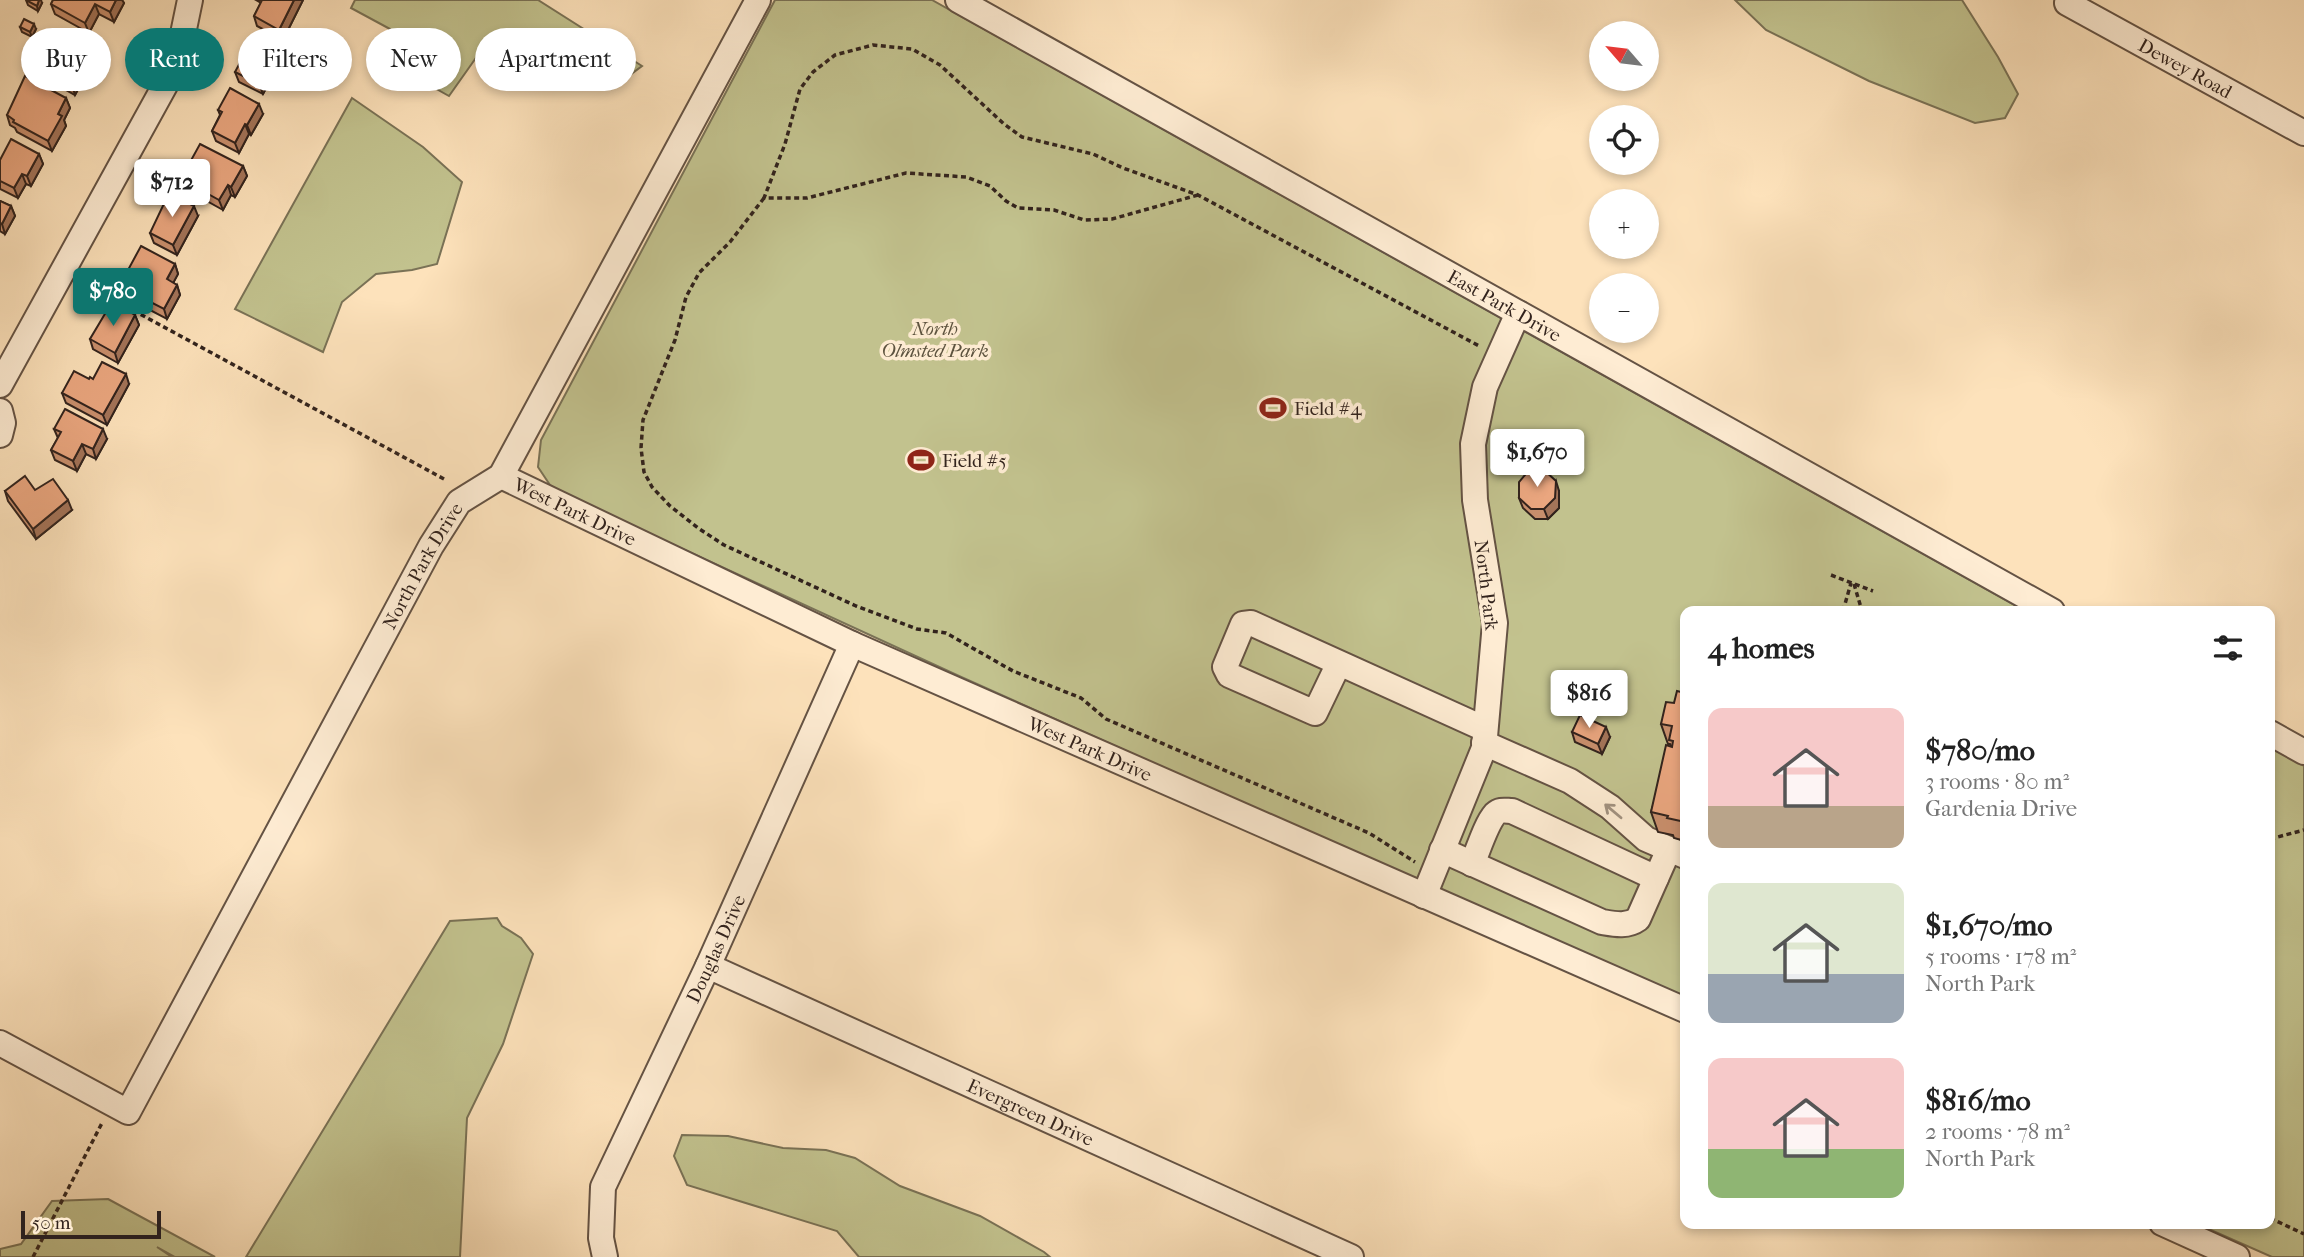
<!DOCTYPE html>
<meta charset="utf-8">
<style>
:root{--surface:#fff;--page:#f6f6f6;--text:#222;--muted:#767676;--accent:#0f766e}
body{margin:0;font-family:"IM FELL French Canon",serif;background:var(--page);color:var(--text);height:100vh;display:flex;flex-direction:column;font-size:26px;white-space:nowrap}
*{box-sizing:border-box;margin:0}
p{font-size:23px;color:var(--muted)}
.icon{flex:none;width:38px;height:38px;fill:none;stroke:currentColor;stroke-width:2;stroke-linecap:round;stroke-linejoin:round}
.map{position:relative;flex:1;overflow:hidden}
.side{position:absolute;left:1680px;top:606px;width:595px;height:623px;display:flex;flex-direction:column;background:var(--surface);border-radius:14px;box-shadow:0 4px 10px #0003}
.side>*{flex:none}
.top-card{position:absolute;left:21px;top:28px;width:665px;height:63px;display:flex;gap:14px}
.needle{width:46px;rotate:298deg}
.buttons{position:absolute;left:1589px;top:21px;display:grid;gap:14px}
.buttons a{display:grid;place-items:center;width:70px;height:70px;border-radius:50%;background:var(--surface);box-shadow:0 4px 10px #0003;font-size:35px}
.scale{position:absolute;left:21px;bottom:18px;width:140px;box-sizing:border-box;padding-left:7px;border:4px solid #32231d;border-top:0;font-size:19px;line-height:24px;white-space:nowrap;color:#32231d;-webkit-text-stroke:5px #feecd3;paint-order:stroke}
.price{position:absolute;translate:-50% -60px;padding:0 16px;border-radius:7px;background:#fff;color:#222;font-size:23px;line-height:46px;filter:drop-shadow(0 2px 4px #0008)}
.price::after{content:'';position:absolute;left:50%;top:42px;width:21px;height:16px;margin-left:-10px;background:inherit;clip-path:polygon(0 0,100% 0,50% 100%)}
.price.selected{background:var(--accent);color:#fff}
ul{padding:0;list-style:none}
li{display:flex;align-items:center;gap:21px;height:175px;padding:0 28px}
li span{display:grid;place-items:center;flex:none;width:196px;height:140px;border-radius:14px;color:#555}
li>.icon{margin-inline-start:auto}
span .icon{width:84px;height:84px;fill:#fffc;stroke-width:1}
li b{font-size:30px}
h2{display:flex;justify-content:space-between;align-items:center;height:84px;padding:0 28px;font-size:30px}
.tag{padding:0 24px;border-radius:32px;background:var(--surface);box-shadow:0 4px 10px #0003;font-size:24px;line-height:63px}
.tag.selected{background:var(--accent);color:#fff}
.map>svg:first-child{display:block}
.green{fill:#c2c28e;stroke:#7a7256;stroke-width:2}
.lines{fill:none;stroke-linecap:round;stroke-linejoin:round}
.minor-casing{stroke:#655344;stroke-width:28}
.path{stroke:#32231d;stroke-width:3.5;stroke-dasharray:5 3.5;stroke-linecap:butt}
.minor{stroke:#feecd3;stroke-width:24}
.wall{fill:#c98f6d;stroke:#32231d;stroke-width:2}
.shaded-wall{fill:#a47459;stroke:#32231d;stroke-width:2}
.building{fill:#eaa67f;stroke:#32231d;stroke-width:2}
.oneway{stroke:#a29281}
.labels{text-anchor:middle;stroke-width:7;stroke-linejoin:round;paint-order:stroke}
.street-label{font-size:19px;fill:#32231d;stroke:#feecd3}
.park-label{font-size:19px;font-style:italic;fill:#5d533f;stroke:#feecd3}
.poi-label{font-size:19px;fill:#32231d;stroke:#feecd3;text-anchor:start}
</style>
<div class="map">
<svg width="2304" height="1257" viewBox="0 0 2304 1257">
<rect width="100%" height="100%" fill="#fde2bb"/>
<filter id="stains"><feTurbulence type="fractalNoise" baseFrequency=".00286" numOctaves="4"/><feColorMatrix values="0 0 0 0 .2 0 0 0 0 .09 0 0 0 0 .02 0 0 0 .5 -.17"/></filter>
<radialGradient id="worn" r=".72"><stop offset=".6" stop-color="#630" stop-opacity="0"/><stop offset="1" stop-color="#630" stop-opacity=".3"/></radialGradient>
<g class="green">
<path d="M355,0H538L642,66L611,89L490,38L449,96L376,55L390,29L351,8Z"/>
<path d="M775,0H932L2025,611H1685V1001L959,676L574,499L550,485L538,467L541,440Z"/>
<path d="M1735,0H1962L1998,57L2018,94L2005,118L1975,123L1869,81L1766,30Z"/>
<path d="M352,98L423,147L462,182L437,264L412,270L376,274L342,302L323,352L235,309Z"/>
<path d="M2270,747L2304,766V1257H2272L2195,1223H2270Z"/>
<path d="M497,918L502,926L521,938L533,954L503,1044L467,1118L460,1257H246L450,921Z"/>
<path d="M682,1135L728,1136L783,1148L826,1150L855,1158L900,1186L980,1216L1044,1252L1050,1257H859L837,1231L687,1185L674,1156Z"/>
<path d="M108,1199L215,1257H175L157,1247L172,1257H0V1249L21,1244L52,1201Z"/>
</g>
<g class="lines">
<g class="minor-casing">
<g id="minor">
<path id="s1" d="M958,0L2052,611"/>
<path id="s2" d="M2067,3L2304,133"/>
<path d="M0,385L169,78L178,58L190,0"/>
<path d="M0,411L3,423L0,435"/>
<path id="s3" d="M501,476L852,644L1685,1010"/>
<path d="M1339,663L1315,713L1229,675L1225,667L1243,624L1251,623L1485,729"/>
<path d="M2270,733L2304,752"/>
<path d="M1484,743L1570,781L1610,807L1646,839L1685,856"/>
<path d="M1442,850L1602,922C1614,924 1627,927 1638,919L1669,849"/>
<path d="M1472,864C1478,851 1486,824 1495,814C1500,809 1506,811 1512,811L1656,878"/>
<path d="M1424,896L1484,748L1495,623L1475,500L1473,444L1485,387L1518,313"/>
<path id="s4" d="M708,966L1351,1257"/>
<path id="s5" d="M0,1043L128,1112L431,546L459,502L501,476L758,0"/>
<path d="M2162,1223L2237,1257"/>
<path id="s6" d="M605,1257L601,1238L603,1187L708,966L852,644"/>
</g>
</g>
<g class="path">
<path d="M1198,195L1112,219L1084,220L1054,210L1018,208L1006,201L990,186L966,177L906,173L807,198H764L785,144L800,89L813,72L835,55L873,45L912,49L940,65L1004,124L1022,137L1093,154L1123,168L1198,195L1481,347"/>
<path d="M764,198L730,242L699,273L686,297L675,340L643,420L641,448L644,472L652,487L670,506L698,528L724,545L856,606L917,629L946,633L1013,671L1081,698L1106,719L1369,833L1415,862"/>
<path d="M81,282L444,479"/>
<path d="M1831,575L1873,591"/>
<path d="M1854,584L1862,611"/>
<path d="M1843,611L1851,583"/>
<path d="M2270,839L2304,830"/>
<path d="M2270,1218L2304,1234"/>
<path d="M33,1257L102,1123"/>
</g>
<use href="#minor" class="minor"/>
</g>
<g class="wall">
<path d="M26,0L42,3L38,11L28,5Z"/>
<path d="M53,0H122L124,3L114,22L99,14L89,33L55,14L51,4Z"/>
<path d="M256,0H303L283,40L257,26L254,16L261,3Z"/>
<path d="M20,27L36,29L32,37L22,32Z"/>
<path d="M98,46L102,57L89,80L84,78L75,95L52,82L48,72Z"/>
<path d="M277,51L281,61L263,94L239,82L235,72Z"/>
<path d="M66,98L70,108L64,120L66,126L52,151L17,132L15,128L10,125L7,115Z"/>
<path d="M218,110L263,114L251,135L249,134L239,153L216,141L212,131L220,115Z"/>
<path d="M39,154L43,164L31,186L26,184L18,198L0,189V160Z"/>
<path d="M189,164L243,166L247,176L235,197L231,195L223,210L198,196L194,186L199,177L192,174Z"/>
<path d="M0,201L11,206L15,216L5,234L0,231Z"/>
<path d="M198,216L177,255L154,243L150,233Z"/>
<path d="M175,264L178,274L173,283L177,285L180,295L167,319L127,298L123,288L130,275L128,270Z"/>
<path d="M135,315L139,325L118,363L93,349L90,339Z"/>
<path d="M89,379L129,384L107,425L66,403L62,393Z"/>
<path d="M54,429L107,439L96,459L86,454L77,471L55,460L51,450L58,438Z"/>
<path d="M35,490L72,510L36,539L8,501L5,491Z"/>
<path d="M1559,491V508L1548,519H1535L1523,508L1519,498Z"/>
<path d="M1685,693V841L1674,838L1673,835L1658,832L1651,812L1671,746L1670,744H1668L1661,724L1674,703Z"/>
<path d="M1572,732L1610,737L1602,754L1575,742Z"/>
</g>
<g class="shaded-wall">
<path d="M39,0H41L42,3L38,11L37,6Z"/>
<path d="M116,0H122L124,3L114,22L110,12Z"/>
<path d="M294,0H303L283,40L279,30Z"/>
<path d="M95,4L99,14L89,33L85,23Z"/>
<path d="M34,24L36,29L32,37L30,32Z"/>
<path d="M98,46L102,57L89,80L86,70Z"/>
<path d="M277,51L281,61L263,94L259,84Z"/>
<path d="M81,68L84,78L75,95L72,85Z"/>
<path d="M66,98L70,108L64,120L66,126L52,151L48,141L58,114Z"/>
<path d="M259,104L263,114L251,135L247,125Z"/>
<path d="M245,124L249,134L239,153L235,143Z"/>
<path d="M39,154L43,164L31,186L27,176Z"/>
<path d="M243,166L247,176L235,197L231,187Z"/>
<path d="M22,174L26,184L18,198L14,188Z"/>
<path d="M228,185L231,195L223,210L219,200Z"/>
<path d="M11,206L15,216L5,234L2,224Z"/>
<path d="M194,206L198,216L177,255L173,245Z"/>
<path d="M175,264L178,274L170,289L167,279Z"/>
<path d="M177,285L180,295L167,319L164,309Z"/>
<path d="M135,315L139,325L118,363L115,353Z"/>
<path d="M126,374L129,384L107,425L103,415Z"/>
<path d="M103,429L107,439L96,459L93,449Z"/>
<path d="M82,444L86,454L77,471L73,461Z"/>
<path d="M1556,481L1559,491V508L1548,519L1544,509Z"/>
<path d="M68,500L72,510L36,539L33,529Z"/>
<path d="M1606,727L1610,737L1602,754L1598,744Z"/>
</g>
<g class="building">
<path d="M26,0H39L37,6Z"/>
<path d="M53,0H116L110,12L95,4L85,23L51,4Z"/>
<path d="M262,0H294L279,30L254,16Z"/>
<path d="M24,19L34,24L30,32L20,27Z"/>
<path d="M69,30L98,46L86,70L81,68L72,85L48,72Z"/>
<path d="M253,38L277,51L259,84L235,72Z"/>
<path d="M25,76L66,98L58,114L62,116L48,141L13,122L14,120L7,115Z"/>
<path d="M230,88L259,104L247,125L245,124L235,143L212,131L222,112L218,110Z"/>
<path d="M11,139L39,154L27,176L22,174L14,188L0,181V160Z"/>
<path d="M200,144L243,166L231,187L228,185L219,200L194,186L202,171L189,164Z"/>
<path d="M169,193L194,206L173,245L150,233Z"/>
<path d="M0,201L11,206L2,224L0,223Z"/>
<path d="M141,246L175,264L167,279L177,285L164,309L123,288L132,272L128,270Z"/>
<path d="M112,302L135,315L115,353L90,339Z"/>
<path d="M102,362L126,374L103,415L62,393L74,371L89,379L90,377L93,379Z"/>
<path d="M65,409L103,429L93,449L82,444L73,461L51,450L61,432L54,429Z"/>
<path d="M1530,469L1544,470L1556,481L1555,498L1544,509H1531L1519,498V482Z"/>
<path d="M25,476L35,490L53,479L68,500L33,529L5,491Z"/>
<path d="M1677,691L1685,693V822L1667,818L1668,816L1651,812L1666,745L1672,747L1673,741L1669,740L1672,726L1661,724L1666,702L1674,703Z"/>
<path d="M1580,715L1606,727L1598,744L1572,732Z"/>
</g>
<defs><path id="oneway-shaft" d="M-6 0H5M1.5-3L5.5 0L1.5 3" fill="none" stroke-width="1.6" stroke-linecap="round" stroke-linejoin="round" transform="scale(1.75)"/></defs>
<use class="oneway" href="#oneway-shaft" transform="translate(1613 811) rotate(-140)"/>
<defs>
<g id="stadium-bare" transform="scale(2.1)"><path d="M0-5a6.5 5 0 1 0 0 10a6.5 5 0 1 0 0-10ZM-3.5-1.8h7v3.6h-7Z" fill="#8f2418" stroke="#feecd3" stroke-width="2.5" paint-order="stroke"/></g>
</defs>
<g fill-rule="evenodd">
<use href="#stadium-bare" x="1273" y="408"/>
<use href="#stadium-bare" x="921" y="460"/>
</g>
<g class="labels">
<g class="street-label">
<text dy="7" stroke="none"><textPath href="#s2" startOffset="135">Dewey Road</textPath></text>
<text dy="7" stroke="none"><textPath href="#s1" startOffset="626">East Park Drive</textPath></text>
<text dy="7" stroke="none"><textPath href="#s3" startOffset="82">West Park Drive</textPath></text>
<text dy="7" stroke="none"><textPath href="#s5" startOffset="766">North Park Drive</textPath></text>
<text transform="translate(1487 585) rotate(83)" y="7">North Park</text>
<text dy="7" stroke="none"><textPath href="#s3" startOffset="649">West Park Drive</textPath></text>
<text dy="7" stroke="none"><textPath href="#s6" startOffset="334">Douglas Drive</textPath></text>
<text dy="7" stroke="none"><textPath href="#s4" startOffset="354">Evergreen Drive</textPath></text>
</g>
<g class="park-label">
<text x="935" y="335">North<tspan x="935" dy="22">Olmsted Park</tspan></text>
</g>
<g class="poi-label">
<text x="1294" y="415">Field #4</text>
<text x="942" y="467">Field #5</text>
</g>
</g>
<rect width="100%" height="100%" filter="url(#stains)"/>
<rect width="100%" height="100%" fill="url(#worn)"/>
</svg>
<div class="buttons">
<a><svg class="needle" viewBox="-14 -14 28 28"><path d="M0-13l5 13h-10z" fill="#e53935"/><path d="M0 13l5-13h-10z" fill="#767676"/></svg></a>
<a><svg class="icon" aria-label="locate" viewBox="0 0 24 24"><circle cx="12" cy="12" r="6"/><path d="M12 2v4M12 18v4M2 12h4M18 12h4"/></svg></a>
<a>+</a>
<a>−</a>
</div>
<div class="scale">50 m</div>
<b class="price" style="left:172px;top:219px">$712</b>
<b class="price selected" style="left:113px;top:328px">$780</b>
<b class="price" style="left:1537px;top:489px">$1,670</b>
<b class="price" style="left:1589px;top:730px">$816</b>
<div class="top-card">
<a class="tag">Buy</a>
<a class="tag selected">Rent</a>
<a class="tag">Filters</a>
<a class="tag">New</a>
<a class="tag">Apartment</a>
</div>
<section class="side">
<h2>4 homes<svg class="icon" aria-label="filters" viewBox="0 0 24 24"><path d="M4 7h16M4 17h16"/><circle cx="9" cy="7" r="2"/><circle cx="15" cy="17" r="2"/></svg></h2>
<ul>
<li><span style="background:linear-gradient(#f6c9c9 70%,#b9a48a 0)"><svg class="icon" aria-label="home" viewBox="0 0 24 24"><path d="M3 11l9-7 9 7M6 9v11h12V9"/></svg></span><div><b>$780/mo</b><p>3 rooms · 80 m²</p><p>Gardenia Drive</p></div></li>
<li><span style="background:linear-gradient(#dfe7d0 65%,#9aa5b1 0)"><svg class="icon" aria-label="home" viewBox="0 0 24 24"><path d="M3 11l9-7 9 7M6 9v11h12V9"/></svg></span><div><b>$1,670/mo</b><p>5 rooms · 178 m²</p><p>North Park</p></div></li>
<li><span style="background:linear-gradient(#f6c9c9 65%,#8fb573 0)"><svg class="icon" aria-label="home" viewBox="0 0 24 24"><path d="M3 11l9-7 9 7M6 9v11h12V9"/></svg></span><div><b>$816/mo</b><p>2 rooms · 78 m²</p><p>North Park</p></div></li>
</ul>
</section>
</div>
